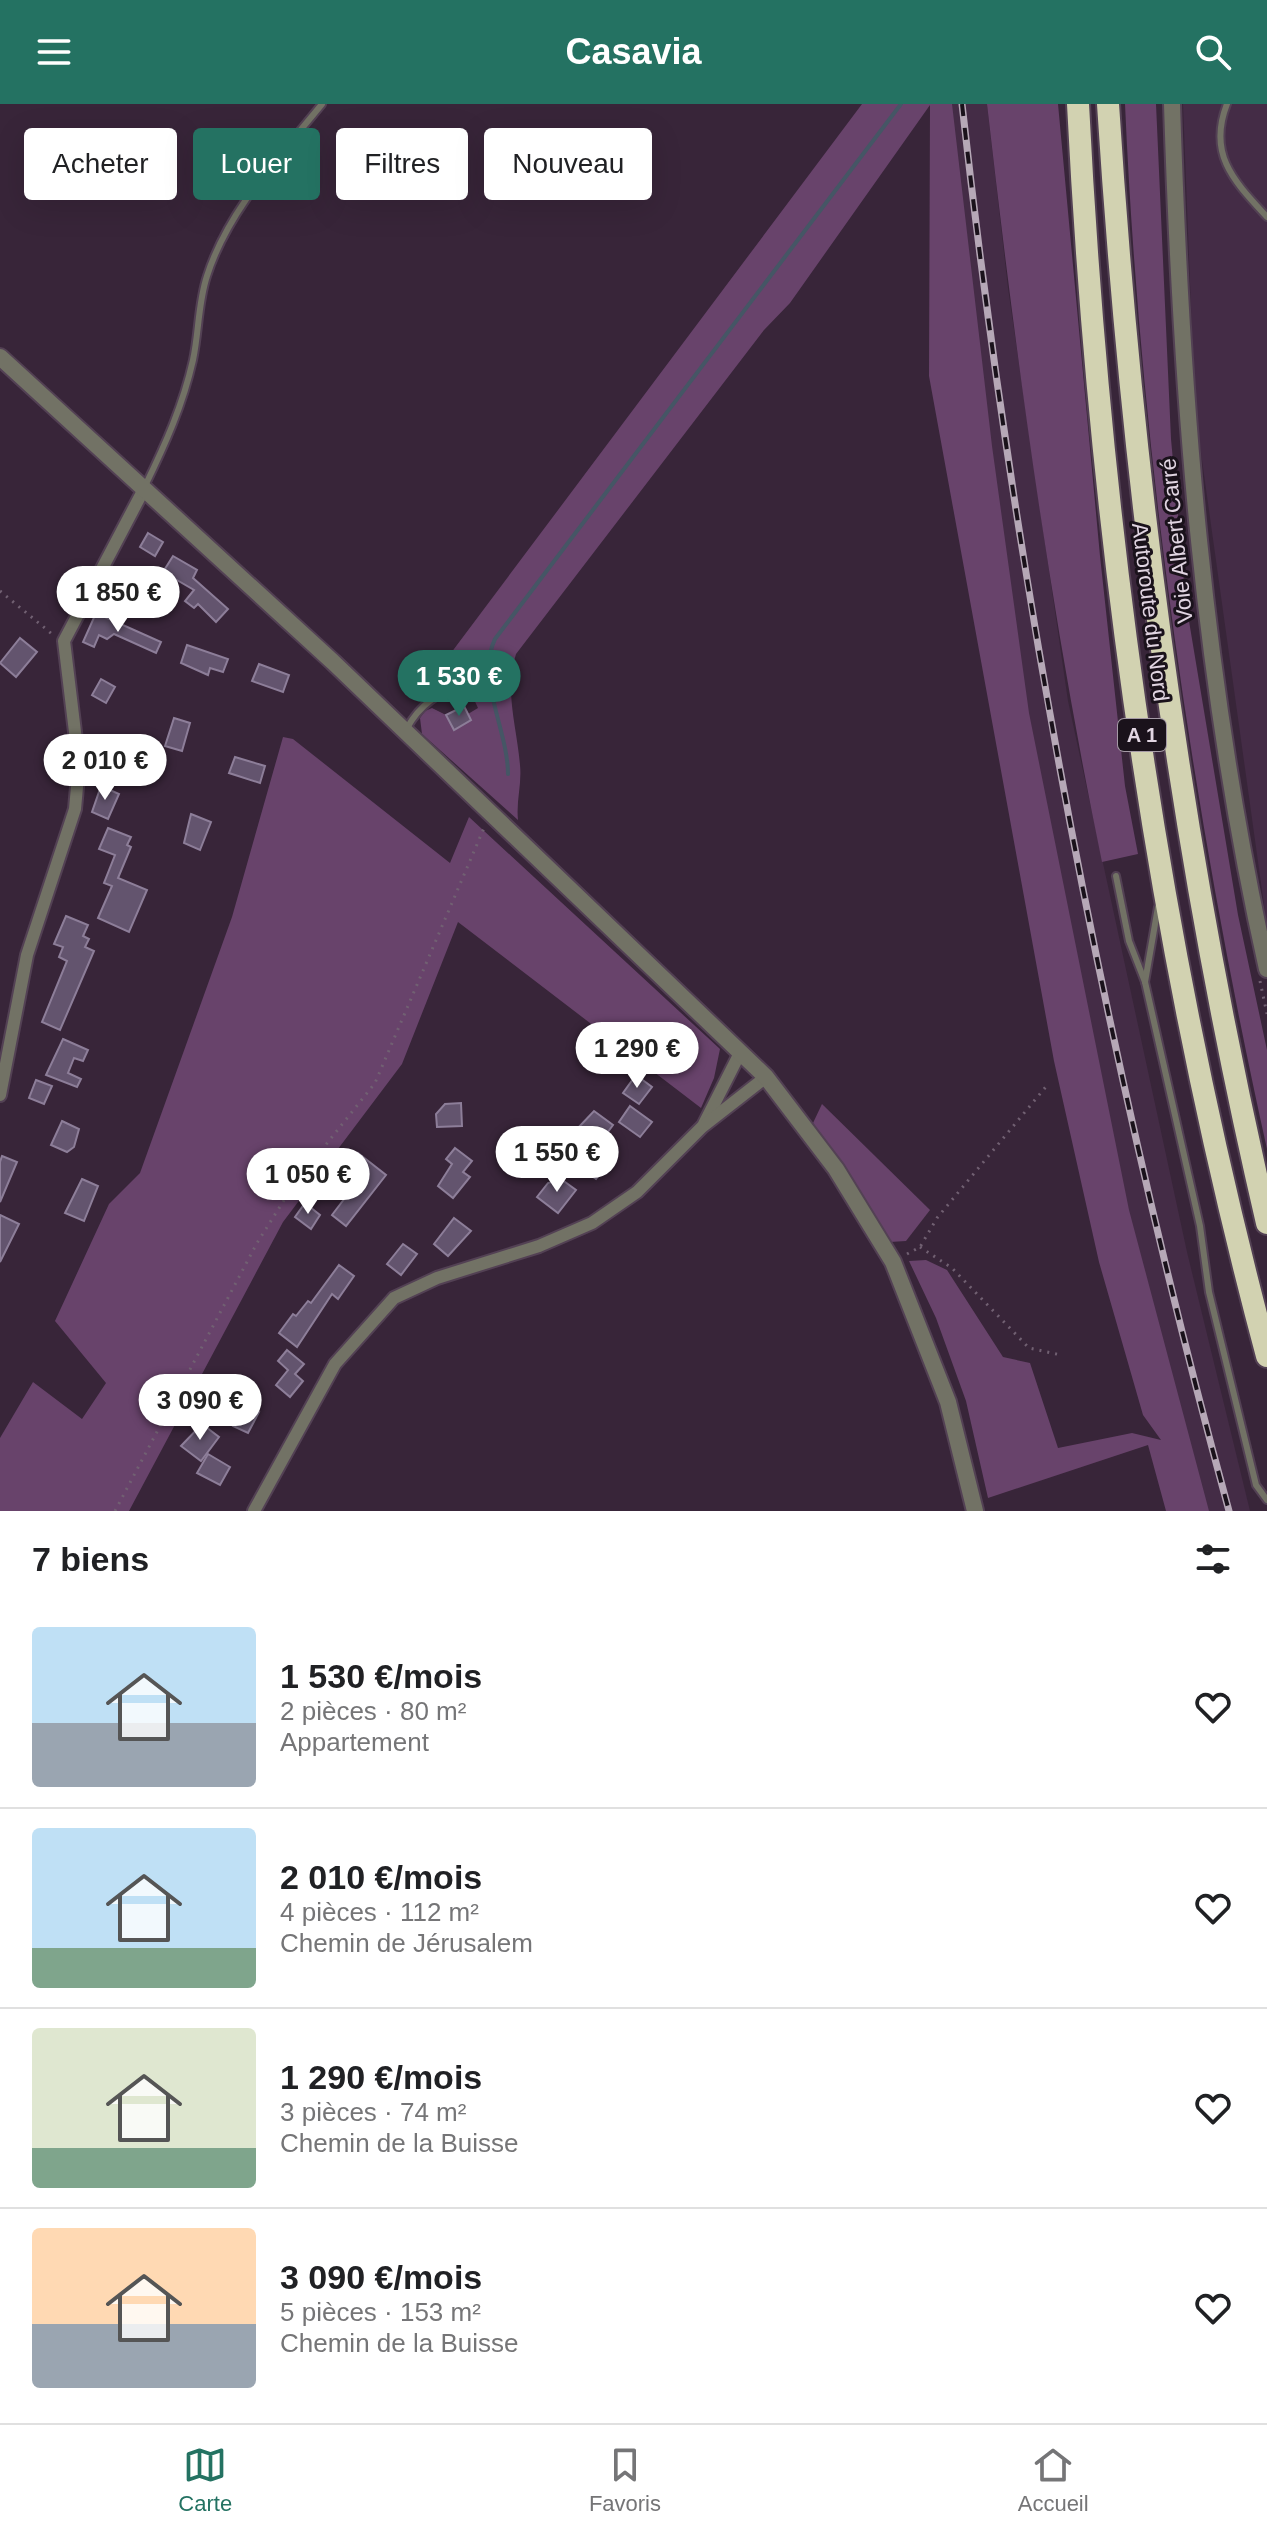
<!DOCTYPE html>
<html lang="fr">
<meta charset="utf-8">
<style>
:root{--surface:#fff;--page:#f2f2f2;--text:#202124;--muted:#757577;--line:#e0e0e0;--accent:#247262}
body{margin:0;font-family:Arial,sans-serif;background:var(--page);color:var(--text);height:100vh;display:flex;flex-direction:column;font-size:30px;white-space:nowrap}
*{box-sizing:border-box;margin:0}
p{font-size:26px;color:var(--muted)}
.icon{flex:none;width:44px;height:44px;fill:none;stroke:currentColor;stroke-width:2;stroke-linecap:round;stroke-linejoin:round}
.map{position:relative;height:1407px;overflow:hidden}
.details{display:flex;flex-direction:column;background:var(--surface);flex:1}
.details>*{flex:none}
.banner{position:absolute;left:24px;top:24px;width:800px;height:72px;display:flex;gap:16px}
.price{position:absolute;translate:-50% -68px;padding:0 18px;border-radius:28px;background:#fff;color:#222;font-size:26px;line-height:52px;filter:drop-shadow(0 2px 4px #0008)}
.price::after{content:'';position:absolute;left:50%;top:48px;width:24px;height:18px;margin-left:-12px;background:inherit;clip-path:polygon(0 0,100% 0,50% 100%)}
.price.current{background:var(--accent);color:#fff}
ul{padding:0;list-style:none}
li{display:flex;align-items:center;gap:24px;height:200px;padding:0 32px}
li+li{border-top:2px solid var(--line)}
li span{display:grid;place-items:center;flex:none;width:224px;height:160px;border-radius:8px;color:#555}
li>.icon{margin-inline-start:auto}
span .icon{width:96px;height:96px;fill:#fffc;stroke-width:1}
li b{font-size:34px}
h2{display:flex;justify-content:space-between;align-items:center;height:96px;padding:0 32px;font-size:34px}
.tag{padding:0 28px;border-radius:8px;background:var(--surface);box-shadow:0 8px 32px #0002;font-size:28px;line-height:72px}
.tag.current{background:var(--accent);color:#fff}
header{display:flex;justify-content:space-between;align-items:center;height:104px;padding:0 32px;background:var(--accent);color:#fff;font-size:36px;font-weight:600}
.tab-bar{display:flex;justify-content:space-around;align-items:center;height:112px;border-top:2px solid var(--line);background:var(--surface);font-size:22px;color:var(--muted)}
.tab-bar a{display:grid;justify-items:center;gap:4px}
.tab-bar .current{color:var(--accent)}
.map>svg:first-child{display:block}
.built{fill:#442c46}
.green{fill:#68436b}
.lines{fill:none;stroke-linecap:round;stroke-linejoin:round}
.stream{stroke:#455665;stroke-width:4}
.building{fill:#63546e;stroke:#8d7e99;stroke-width:2}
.service-casing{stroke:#534154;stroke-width:10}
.minor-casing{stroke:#534154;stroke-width:16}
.tertiary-casing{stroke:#534154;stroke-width:20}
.motorway-casing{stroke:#534154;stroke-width:26}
.path{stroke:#716072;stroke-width:3;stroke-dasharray:2 6;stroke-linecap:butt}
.service{stroke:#727265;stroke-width:6}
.minor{stroke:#727265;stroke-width:12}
.tertiary{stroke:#727265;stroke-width:16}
.motorway{stroke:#d2d2b1;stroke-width:22}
.rail-casing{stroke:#b6a8b7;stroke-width:7}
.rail{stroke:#1a121b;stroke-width:4;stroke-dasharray:12;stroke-linecap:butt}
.labels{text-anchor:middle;stroke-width:6;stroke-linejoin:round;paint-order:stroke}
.shield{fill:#1a121b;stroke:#a59aa6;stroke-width:2}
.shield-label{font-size:20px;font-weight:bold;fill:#e1d5e2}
.street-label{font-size:22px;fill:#e1d5e2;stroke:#1a121b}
</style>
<header><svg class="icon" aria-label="menu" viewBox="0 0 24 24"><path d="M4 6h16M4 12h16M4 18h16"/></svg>Casavia<svg class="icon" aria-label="search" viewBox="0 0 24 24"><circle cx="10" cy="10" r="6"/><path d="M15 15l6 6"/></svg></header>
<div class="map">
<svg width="1267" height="1407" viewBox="0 0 1267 1407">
<rect width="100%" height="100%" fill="#382539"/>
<g class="built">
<path d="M930,0H987L1008,184L1068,597L1187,1148L1250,1407H1194L1084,965Z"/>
<path d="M1183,0H1267V822L1195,306Z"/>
</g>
<g class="green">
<path d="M862,0H952L992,342L1029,609L1129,1106L1209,1407H1166L1148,1341L988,1394L966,1297L936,1214L909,1157L926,1156L947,1166L1003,1253L1030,1259L1058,1344L1132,1329L1161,1336L1143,1311L1099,1158L1054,957L929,272L930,1L790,199L764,226L516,550C504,587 517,623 520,661C522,680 516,697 518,716L422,630L420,614L425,607L432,604L446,611L454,625L471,616L468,610L478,604L459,563L448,553Z"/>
<path d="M987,0H1058L1100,452L1125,682L1138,750L1102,758C1050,507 1016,254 987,0Z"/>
<path d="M1125,0H1156L1171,335L1186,499L1238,811L1267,946V1045C1192,708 1140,345 1125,0Z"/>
<path d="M283,633L293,635L450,759L469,713L720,945L714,974L701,1004L458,818L402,960L283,1118L129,1407H0V1334L33,1278L82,1315L106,1279L55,1217L109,1100L140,1069L232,813Z"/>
<path d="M822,1000L930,1106L906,1137L890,1138L813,1019Z"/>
</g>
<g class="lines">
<path class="stream" d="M508,670C508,627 476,574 495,535L901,0"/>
</g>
<g class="building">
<path d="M148,429L163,438L155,452L140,443Z"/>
<path d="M173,452L197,466L193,474L228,505L216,518L198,500L194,504L185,497L194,486L163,468Z"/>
<path d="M96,509L161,538L156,549L114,530L107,535L99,531L94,543L83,538Z"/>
<path d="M20,534L37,548L16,573L0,559Z"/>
<path d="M187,541L228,555L223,568L210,564L208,571L181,559Z"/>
<path d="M259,560L289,571L283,588L252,577Z"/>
<path d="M101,575L115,583L106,599L92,591Z"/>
<path d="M464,602L471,616L454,626L446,611Z"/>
<path d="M174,614L190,619L182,647L165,642Z"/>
<path d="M105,642L122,649L113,671L96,664Z"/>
<path d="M235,653L265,662L260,679L229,669Z"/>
<path d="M101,682L119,690L108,715L92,708Z"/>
<path d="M191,710L211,718L200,746L184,739Z"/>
<path d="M108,724L131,733L127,741L131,743L118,774L147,786L129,828L98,814L112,782L104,779L115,751L99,745Z"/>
<path d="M66,812L88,821L83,832L89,835L85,843L94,847L60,926L42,918L67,857L59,853L63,843L54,840Z"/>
<path d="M63,935L88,946L83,957L74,954L68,969L81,975L77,983L46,971Z"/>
<path d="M636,971L652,983L639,1000L623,989Z"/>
<path d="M36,976L52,982L44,1000L29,994Z"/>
<path d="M461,999L462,1022L437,1023L436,1010L445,1000Z"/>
<path d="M630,1002L652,1018L640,1033L619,1018Z"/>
<path d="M594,1007L613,1021L599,1040L578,1024Z"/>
<path d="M62,1017L79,1025L74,1043L67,1048L51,1041Z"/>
<path d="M455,1044L472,1057L463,1068L470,1073L453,1094L438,1082L452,1060L446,1055Z"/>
<path d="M596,1047L610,1057L596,1075L582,1065Z"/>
<path d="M358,1049L386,1071L346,1122L332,1111L361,1073L347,1062Z"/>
<path d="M2,1052L17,1058L0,1098V1058Z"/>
<path d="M82,1075L98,1082L84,1117L65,1109Z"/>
<path d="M561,1075L576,1086L558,1109L537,1093L548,1079Z"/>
<path d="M305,1099L320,1111L311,1125L295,1113Z"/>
<path d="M0,1111L19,1120L0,1158Z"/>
<path d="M454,1114L471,1127L448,1152L434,1140Z"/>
<path d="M403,1140L417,1150L401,1171L387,1160Z"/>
<path d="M339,1161L354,1172L338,1195L332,1190L297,1243L279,1229L293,1210L296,1212L308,1197L311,1199Z"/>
<path d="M287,1246L304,1260L295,1270L303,1277L290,1293L276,1281L288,1266L278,1257Z"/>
<path d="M244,1300L259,1308L248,1329L233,1322Z"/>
<path d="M202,1320L219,1333L201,1357L181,1342Z"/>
<path d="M208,1350L230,1363L220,1381L197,1369Z"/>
</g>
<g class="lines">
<g class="service-casing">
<g id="service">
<path d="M1227,0C1207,51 1235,78 1267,113"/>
<path d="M145,382C165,341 183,301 193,256C199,228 198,199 207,172C228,106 279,53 322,0"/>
<path d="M407,624C421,599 437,591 462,579"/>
<path d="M1116,772L1129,837L1145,878L1200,1122L1209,1188L1256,1381L1267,1396"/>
<path d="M1145,878L1158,803"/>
</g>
</g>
<g class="minor-casing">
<g id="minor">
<path d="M0,991L27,851L75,705L79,661L64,537L144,385"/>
<path d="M704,1020L741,947"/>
<path d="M254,1407L335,1260L394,1194L437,1174L539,1142L592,1119L637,1088L702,1023L766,973"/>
</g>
</g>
<g class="tertiary-casing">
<g id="tertiary">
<path d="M1172,0C1181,292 1203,580 1267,865"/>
<path d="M0,253L333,558L766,973L836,1065L893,1158L948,1298L975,1407"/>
</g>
</g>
<g class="motorway-casing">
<g id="motorway">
<path d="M1078,0C1099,420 1158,846 1267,1252"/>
<path d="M1108,0C1132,378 1181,751 1267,1119"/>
</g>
</g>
<g class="path">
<path d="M0,487L52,530"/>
<path d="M1260,877L1267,910"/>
<path d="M920,1143L952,1164L1029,1244L1061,1251"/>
<path d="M907,1150L920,1143L937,1114L1049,979"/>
<path d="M115,1407L257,1139L293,1082L375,979L484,724"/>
</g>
<use href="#service" class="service"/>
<use href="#minor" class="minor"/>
<use href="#tertiary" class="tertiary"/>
<use href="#motorway" class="motorway"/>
<g class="rail-casing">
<path id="rail" d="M962,0C1015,476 1103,945 1229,1407"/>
</g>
<use href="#rail" class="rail"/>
</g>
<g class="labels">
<rect class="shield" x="1118" y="615" width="48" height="32" rx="6"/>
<g class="shield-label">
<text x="1142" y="638">A 1</text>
</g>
<g class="street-label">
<text transform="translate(1176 437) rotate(-96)" y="8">Voie Albert Carré</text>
<text transform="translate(1151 508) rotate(83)" y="8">Autoroute du Nord</text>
</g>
</g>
</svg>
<b class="price" style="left:118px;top:530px">1 850 €</b>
<b class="price current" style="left:459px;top:614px">1 530 €</b>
<b class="price" style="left:105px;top:698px">2 010 €</b>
<b class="price" style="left:637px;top:986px">1 290 €</b>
<b class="price" style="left:557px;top:1090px">1 550 €</b>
<b class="price" style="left:308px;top:1112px">1 050 €</b>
<b class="price" style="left:200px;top:1338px">3 090 €</b>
<div class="banner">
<a class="tag">Acheter</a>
<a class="tag current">Louer</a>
<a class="tag">Filtres</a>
<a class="tag">Nouveau</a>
</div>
</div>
<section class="details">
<h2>7 biens<svg class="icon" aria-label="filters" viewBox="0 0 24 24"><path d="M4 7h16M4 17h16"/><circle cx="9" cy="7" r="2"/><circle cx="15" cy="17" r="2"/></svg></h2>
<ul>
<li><span style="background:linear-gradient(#bfe0f5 60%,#9aa5b1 0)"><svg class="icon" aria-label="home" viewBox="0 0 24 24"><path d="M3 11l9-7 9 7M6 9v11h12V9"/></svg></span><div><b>1 530 €/mois</b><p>2 pièces · 80 m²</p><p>Appartement</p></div><svg class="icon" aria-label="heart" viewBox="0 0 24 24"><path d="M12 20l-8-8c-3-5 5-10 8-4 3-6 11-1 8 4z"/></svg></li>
<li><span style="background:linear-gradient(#bfe0f5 75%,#7fa58c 0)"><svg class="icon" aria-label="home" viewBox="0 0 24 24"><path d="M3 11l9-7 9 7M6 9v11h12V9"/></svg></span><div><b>2 010 €/mois</b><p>4 pièces · 112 m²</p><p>Chemin de Jérusalem</p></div><svg class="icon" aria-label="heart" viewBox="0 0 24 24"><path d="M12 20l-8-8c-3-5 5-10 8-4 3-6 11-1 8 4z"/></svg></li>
<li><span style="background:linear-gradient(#dfe7d0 75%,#7fa58c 0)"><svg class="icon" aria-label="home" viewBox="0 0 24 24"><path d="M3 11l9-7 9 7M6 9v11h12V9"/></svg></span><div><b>1 290 €/mois</b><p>3 pièces · 74 m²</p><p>Chemin de la Buisse</p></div><svg class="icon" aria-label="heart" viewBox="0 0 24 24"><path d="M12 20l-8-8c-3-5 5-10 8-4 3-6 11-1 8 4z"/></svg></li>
<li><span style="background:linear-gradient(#ffd9b3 60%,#9aa5b1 0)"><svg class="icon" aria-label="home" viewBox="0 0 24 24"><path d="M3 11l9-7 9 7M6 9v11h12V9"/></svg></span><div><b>3 090 €/mois</b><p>5 pièces · 153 m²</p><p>Chemin de la Buisse</p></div><svg class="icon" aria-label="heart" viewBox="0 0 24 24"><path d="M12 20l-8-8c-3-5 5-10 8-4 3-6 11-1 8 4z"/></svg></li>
</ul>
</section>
<nav class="tab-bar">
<a class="current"><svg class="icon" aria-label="map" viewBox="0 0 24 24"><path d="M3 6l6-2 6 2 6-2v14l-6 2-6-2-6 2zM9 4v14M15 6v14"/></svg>Carte</a>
<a><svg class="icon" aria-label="saved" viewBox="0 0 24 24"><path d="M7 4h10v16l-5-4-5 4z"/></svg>Favoris</a>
<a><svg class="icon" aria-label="home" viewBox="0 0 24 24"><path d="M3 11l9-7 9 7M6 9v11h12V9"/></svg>Accueil</a>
</nav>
